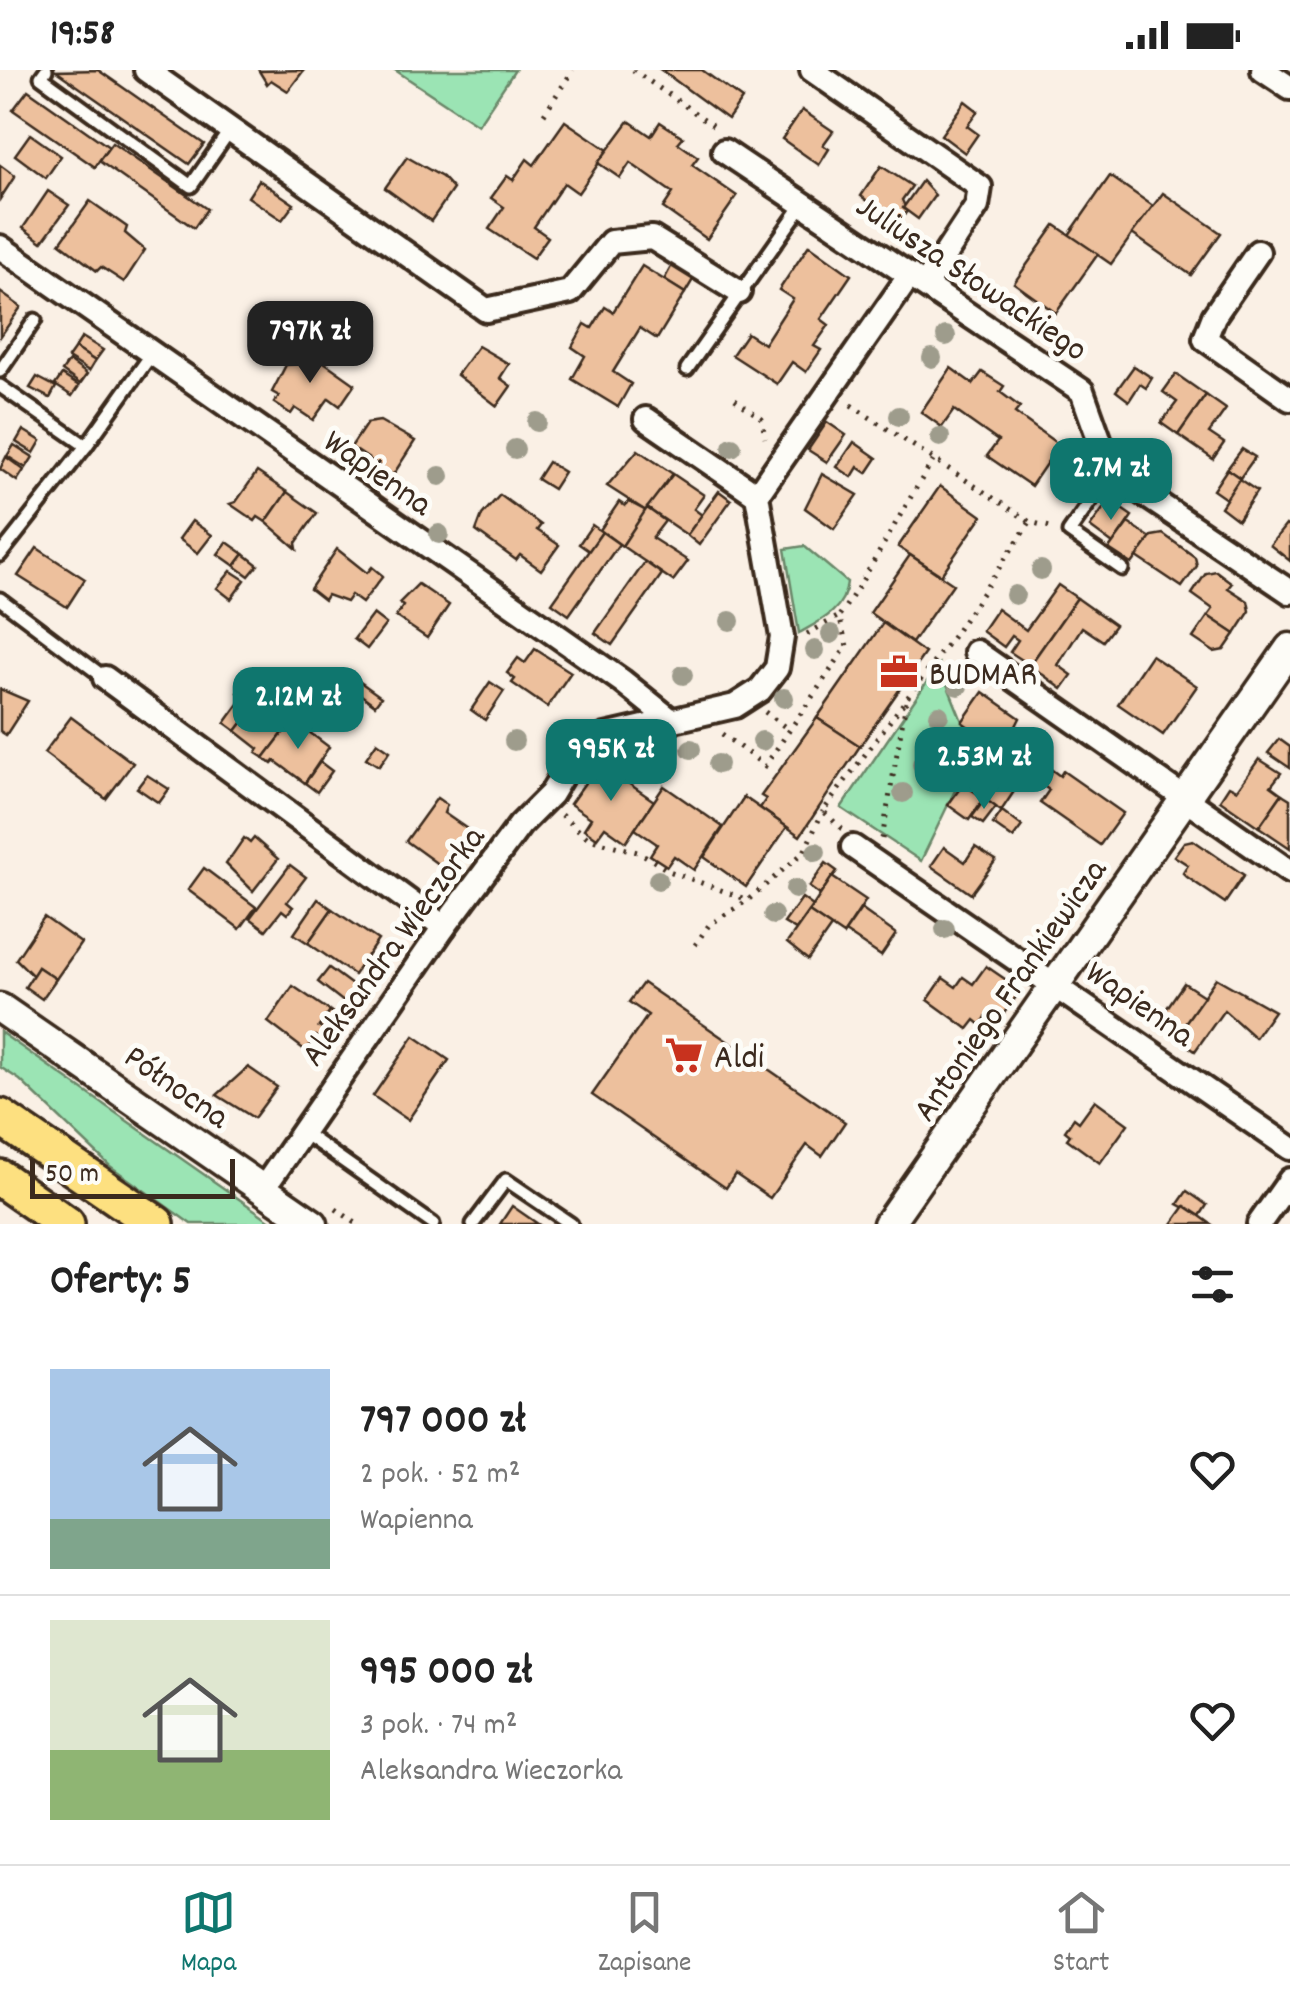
<!DOCTYPE html>
<html lang="pl">
<meta charset="utf-8">
<style>
:root{--surface:#fff;--page:#f6f6f6;--text:#222;--muted:#767676;--line:#e0e0e0;--accent:#0f766e}
body{margin:0;font-family:Dekko,sans-serif;background:var(--page);color:var(--text);height:100vh;display:flex;flex-direction:column;font-size:38px;white-space:nowrap}
*{box-sizing:border-box;margin:0}
p{font-size:32px;color:var(--muted)}
.icon{flex:none;width:55px;height:55px;fill:none;stroke:currentColor;stroke-width:2;stroke-linecap:round;stroke-linejoin:round}
.map{position:relative;height:1154px;overflow:hidden}
.side{display:flex;flex-direction:column;background:var(--surface);flex:1}
.side>*{flex:none}
.scale{position:absolute;left:30px;bottom:25px;width:205px;box-sizing:border-box;padding-left:10px;border:5px solid #3b2a1e;border-top:0;font-size:28px;line-height:35px;white-space:nowrap;color:#3b2a1e;-webkit-text-stroke:8px #fdfcf7;paint-order:stroke}
.price{position:absolute;translate:-50% -85px;padding:0 22px;border-radius:20px;background:var(--accent);color:#fff;font-size:32px;line-height:65px;filter:drop-shadow(0 2px 5px #0008)}
.price::after{content:'';position:absolute;left:50%;top:60px;width:30px;height:22px;margin-left:-15px;background:inherit;clip-path:polygon(0 0,100% 0,50% 100%)}
.price.selected{background:#222;color:#fff}
ul{padding:0;list-style:none}
li{display:flex;align-items:center;gap:30px;height:250px;padding:0 50px}
li+li{border-top:2px solid var(--line)}
li span{display:grid;place-items:center;flex:none;width:280px;height:200px;border-radius:0px;color:#555}
li>.icon{margin-inline-start:auto}
span .icon{width:120px;height:120px;fill:#fffc;stroke-width:1}
li b{font-size:42px}
h2{display:flex;justify-content:space-between;align-items:center;height:120px;padding:0 50px;font-size:42px}
.status{display:flex;justify-content:space-between;align-items:center;height:70px;padding:0 50px;background:var(--surface);direction:ltr}
.status svg{height:28px;fill:currentColor}
.tab-bar{display:flex;justify-content:space-around;align-items:center;height:140px;border-top:2px solid var(--line);background:var(--surface);font-size:28px;color:var(--muted)}
.tab-bar a{display:grid;justify-items:center;gap:5px}
.tab-bar .selected{color:var(--accent)}
.map>svg:first-child{display:block}
.green{fill:#9be4b4;stroke:#6b8769;stroke-width:2.5}
.building{fill:#edc09d;stroke:#3b2a1e;stroke-width:2.5}
.lines{fill:none;stroke-linecap:round;stroke-linejoin:round}
.service-casing{stroke:#3b2a1e;stroke-width:19}
.minor-casing{stroke:#3b2a1e;stroke-width:30}
.tertiary-casing{stroke:#3b2a1e;stroke-width:35}
.primary-casing{stroke:#3b2a1e;stroke-width:42}
.path{stroke:#3b2a1e;stroke-width:5;stroke-dasharray:2.5 8;stroke-linecap:butt}
.service{stroke:#fdfcf7;stroke-width:11}
.minor{stroke:#fdfcf7;stroke-width:22}
.tertiary{stroke:#fdfcf7;stroke-width:28}
.primary{stroke:#fde080;stroke-width:35}
.tree{fill:#9e9c8c}
.labels{text-anchor:middle;stroke-width:10;stroke-linejoin:round;paint-order:stroke}
.street-label{font-size:35px;fill:#3b2a1e;stroke:#fdfcf7}
.poi-label{font-size:35px;fill:#3b2a1e;stroke:#fdfcf7;text-anchor:start}
</style>
<div class="status"><b>19:58</b><svg viewBox="0 0 49 12"><path d="M0 12V9h3v3zM5 12V6h3v6zM10 12V3h3v9zM15 12V0h3v12zM26 1h20v11H26zM47 4h2v5h-2z"/></svg></div>
<div class="map">
<svg width="1290" height="1154" viewBox="0 0 1290 1154">
<rect width="100%" height="100%" fill="#faf0e5"/>
<filter id="ink" filterUnits="userSpaceOnUse"><feTurbulence type="fractalNoise" baseFrequency=".01" numOctaves="2"/><feDisplacementMap in="SourceGraphic" scale="20" xChannelSelector="R" yChannelSelector="G"/><feConvolveMatrix kernelMatrix="1 2 1 2 8 2 1 2 1" color-interpolation-filters="sRGB"/></filter>
<g filter="url(#ink)">
<g class="green">
<path d="M395,0H515L478,55Z"/>
<path d="M804,476L847,512C845,540 821,551 799,563L785,479Z"/>
<path d="M939,594L974,681L921,791L841,738Z"/>
<path d="M0,962L275,1154H191L110,1096L20,1010L0,997Z"/>
</g>
<g class="building">
<path d="M98,0L204,74L189,94L56,1Z"/>
<path d="M304,0L288,21L271,10L267,14L259,1Z"/>
<path d="M661,0H702L742,29L728,49Z"/>
<path d="M28,20L109,77L95,97L13,40Z"/>
<path d="M965,31L978,41L967,56L978,64L965,83L941,65Z"/>
<path d="M802,40L833,61L823,75L829,79L819,95L782,69Z"/>
<path d="M565,51L608,80L578,123L564,113L534,157L548,167L533,188L489,159L504,137L491,128L507,106L513,110L527,89L534,95Z"/>
<path d="M629,51L651,66L660,52L683,67L678,73L698,87L692,95L737,126L707,169L663,138L673,123L630,93L620,108L598,93Z"/>
<path d="M30,64L61,86L46,108L15,85Z"/>
<path d="M112,73L207,139L194,158L99,91Z"/>
<path d="M407,87L442,107L453,119L431,151L385,118Z"/>
<path d="M0,95L15,106L0,129Z"/>
<path d="M881,96L912,116L902,130L907,141L898,154L861,126Z"/>
<path d="M1110,106L1153,136L1111,194L1069,165Z"/>
<path d="M259,110L294,134L282,150L248,127Z"/>
<path d="M922,111L935,125L918,149L903,138Z"/>
<path d="M48,121L69,135L42,172L23,158Z"/>
<path d="M1163,123L1221,163L1191,205L1132,164Z"/>
<path d="M90,131L127,157L125,163L145,180L124,212L101,197L97,201L60,173Z"/>
<path d="M1055,155L1098,184L1056,243L1014,213Z"/>
<path d="M809,175L851,205L821,249L829,255L814,276L821,280L806,302L792,292L777,314L732,285L747,263L764,274L793,229L779,220Z"/>
<path d="M672,195L694,208L685,223L664,210Z"/>
<path d="M642,196L685,223L657,269L640,258L613,302L631,314L618,337L572,309L585,286L572,277L585,254L592,258L605,237L613,242Z"/>
<path d="M0,222L21,237L0,267Z"/>
<path d="M82,267L103,280L95,291L75,278Z"/>
<path d="M478,276L509,294L500,308L511,316L497,336L457,305Z"/>
<path d="M75,278L95,291L89,301L68,288Z"/>
<path d="M307,280L355,314L340,336L329,328L313,350L295,338L291,344L274,333L279,326L272,322L286,295L297,294Z"/>
<path d="M69,291L87,304L80,314L62,301Z"/>
<path d="M1134,296L1152,308L1146,318L1140,314L1129,331L1116,321Z"/>
<path d="M951,298L973,314L982,302L1004,316L1000,322L1020,337L1015,343L1059,375L1031,416L987,386L998,371L954,340L942,357L921,342Z"/>
<path d="M1176,304L1206,325L1178,365L1161,353L1177,332L1163,322Z"/>
<path d="M62,305L79,316L72,326L55,315Z"/>
<path d="M37,307L56,317L50,328L30,318Z"/>
<path d="M1206,325L1226,339L1209,363L1224,373L1213,389L1178,365Z"/>
<path d="M380,351L415,371L393,405L351,377L367,353Z"/>
<path d="M827,352L846,365L827,392L808,380Z"/>
<path d="M23,360L41,371L34,383L16,372Z"/>
<path d="M854,372L877,388L867,403L858,397L852,407L837,397Z"/>
<path d="M14,375L33,387L26,398L7,386Z"/>
<path d="M1242,379L1255,387L1240,408L1227,399Z"/>
<path d="M638,380L673,404L646,441L607,416Z"/>
<path d="M6,387L24,400L17,411L0,399Z"/>
<path d="M548,392L564,402L553,419L537,409Z"/>
<path d="M1227,399L1240,408L1226,429L1213,420Z"/>
<path d="M257,402L287,422L266,452L258,447L255,451L230,434L236,432Z"/>
<path d="M673,404L704,425L694,439L702,445L687,465L647,438Z"/>
<path d="M822,404L858,425L834,459L805,438Z"/>
<path d="M1239,409L1257,421L1238,450L1221,437Z"/>
<path d="M940,416L982,446L941,505L898,477Z"/>
<path d="M719,421L731,430L699,475L687,465Z"/>
<path d="M287,422L317,443L296,473L297,479L266,452Z"/>
<path d="M500,425L541,455L537,460L559,475L541,500L520,485L516,490L476,461L482,445Z"/>
<path d="M619,432L625,436L629,432L646,441L622,476L600,460Z"/>
<path d="M1116,435L1132,446L1113,474L1090,457L1105,436Z"/>
<path d="M647,438L665,451L652,468L688,491L673,511L622,476Z"/>
<path d="M192,451L212,465L198,483L179,469Z"/>
<path d="M1128,453L1151,468L1132,494L1109,479Z"/>
<path d="M592,455L602,462L589,481L579,474Z"/>
<path d="M1286,455L1290,458V491L1270,475Z"/>
<path d="M602,462L619,474L569,545L552,533Z"/>
<path d="M1163,464L1195,487L1197,496L1182,517L1137,487L1152,466Z"/>
<path d="M227,472L244,484L235,496L218,484Z"/>
<path d="M37,478L85,509L67,537L18,506Z"/>
<path d="M337,479L367,503L372,497L383,506L362,533L351,525L346,532L327,525L324,530L310,519Z"/>
<path d="M244,484L258,495L249,506L235,496Z"/>
<path d="M910,485L953,514L912,573L870,543Z"/>
<path d="M645,492L662,504L612,575L595,563Z"/>
<path d="M231,501L245,510L231,529L217,518Z"/>
<path d="M1216,501L1232,513L1228,518L1248,531L1250,541L1235,564L1208,546L1213,539L1192,524L1206,503Z"/>
<path d="M418,514L449,535L427,568L396,547L403,536L399,533Z"/>
<path d="M1058,515L1077,528L1030,595L1010,582L1018,570L1012,566L1004,577L982,561L997,539L1026,560Z"/>
<path d="M1077,528L1115,555L1103,571L1082,557L1058,595L1072,605L1062,619L1030,595Z"/>
<path d="M373,544L386,554L367,579L354,569Z"/>
<path d="M1208,546L1235,564L1224,580L1214,582L1193,568Z"/>
<path d="M883,553L925,583L860,676L817,648Z"/>
<path d="M535,579L571,602L547,637L512,613L515,609L507,603L518,588L525,593Z"/>
<path d="M1151,585L1197,616L1163,665L1118,634Z"/>
<path d="M356,609L381,627L375,635L350,617Z"/>
<path d="M490,612L504,621L485,650L471,640Z"/>
<path d="M244,613L262,627L236,661L225,653L244,627L238,622Z"/>
<path d="M0,619L28,631L6,665L0,661Z"/>
<path d="M983,622L1020,648L1006,676L990,665L987,670L962,652Z"/>
<path d="M262,627L293,650L264,688L256,683L259,679L236,661Z"/>
<path d="M71,647L133,693L106,729L44,683Z"/>
<path d="M817,648L860,676L800,766L760,738L766,729L761,726Z"/>
<path d="M293,650L329,677L305,713L275,691L272,694L264,688Z"/>
<path d="M1279,669L1290,677V698L1268,683Z"/>
<path d="M377,672L390,681L379,696L366,688Z"/>
<path d="M977,689L1017,717L1001,741L961,712Z"/>
<path d="M1259,689L1281,703L1271,716L1282,724L1259,757L1220,730L1229,716L1237,720Z"/>
<path d="M320,692L332,701L317,722L305,713Z"/>
<path d="M599,693L654,731L626,772L605,757L597,768L584,759L591,748L570,734Z"/>
<path d="M1052,700L1060,706L1063,701L1123,743L1100,775L1040,733L1049,720L1042,715Z"/>
<path d="M147,705L169,719L159,733L137,718Z"/>
<path d="M963,714L984,728L969,750L948,735Z"/>
<path d="M664,716L723,757L694,800L674,786L667,796L650,785L657,774L635,759Z"/>
<path d="M1282,724L1290,729V778L1259,757Z"/>
<path d="M744,727L787,757L746,817L704,787Z"/>
<path d="M437,728L447,735L444,743L473,763L446,800L406,771Z"/>
<path d="M985,729L996,737L983,754L972,747Z"/>
<path d="M1002,741L1022,756L1013,768L993,754Z"/>
<path d="M244,768L250,773L254,768L278,789L253,821L226,794Z"/>
<path d="M1193,770L1244,805L1225,833L1187,807L1183,803L1188,795L1174,786L1184,772Z"/>
<path d="M944,777L965,792L975,777L996,790L971,824L931,796Z"/>
<path d="M826,793L837,801L820,825L809,817Z"/>
<path d="M290,795L306,807L287,832L293,837L287,844L282,840L266,860L250,848Z"/>
<path d="M204,798L256,837L240,859L188,820Z"/>
<path d="M832,807L866,830L843,865L809,842Z"/>
<path d="M802,828L813,836L796,860L784,853Z"/>
<path d="M318,829L332,839L308,873L294,864Z"/>
<path d="M332,839L378,870L354,905L308,873Z"/>
<path d="M861,839L896,864L881,886L845,862Z"/>
<path d="M809,842L831,857L808,890L787,873Z"/>
<path d="M44,847L81,873L56,909L38,897L33,906L16,889Z"/>
<path d="M986,896L1021,920L996,954L986,947L981,955L975,950L968,959L928,930L943,908L956,917L963,907L973,914Z"/>
<path d="M38,897L56,909L42,929L25,917Z"/>
<path d="M329,898L356,918L345,933L318,912Z"/>
<path d="M1216,908L1274,941L1255,968L1224,940L1195,981L1175,967Z"/>
<path d="M643,913L845,1052L822,1086L807,1075L770,1128L735,1104L726,1118L592,1025L648,945L629,932Z"/>
<path d="M1184,913L1204,926L1175,967L1156,954Z"/>
<path d="M293,916L330,941L319,957L326,961L321,969L316,966L306,981L268,952Z"/>
<path d="M330,941L350,955L340,970L319,957Z"/>
<path d="M414,966L449,990L408,1050L373,1026Z"/>
<path d="M248,997L277,1017L254,1048L217,1025Z"/>
<path d="M1095,1030L1128,1054L1100,1093L1067,1069L1070,1065L1065,1061L1074,1048L1079,1052Z"/>
<path d="M1187,1121L1207,1135L1200,1146L1178,1134Z"/>
<path d="M512,1136L538,1154H500Z"/>
<path d="M1185,1136L1200,1146L1211,1154H1172Z"/>
</g>
<g class="lines">
<g class="service-casing">
<g id="service">
<path d="M46,0L41,7L191,116L230,60"/>
<path d="M687,299L803,134"/>
<path d="M0,301L35,250"/>
<path d="M0,316L86,376"/>
<path d="M1111,402L1069,462L1122,499"/>
<path d="M0,485L86,376L151,285"/>
<path d="M0,529L105,608"/>
<path d="M301,1061L433,1154"/>
<path d="M473,1154L506,1110L571,1154"/>
</g>
</g>
<g class="minor-casing">
<g id="minor">
<path d="M146,0L486,240L570,222L611,172L652,168L739,222"/>
<path d="M812,0L980,117L977,136L925,215"/>
<path d="M1263,0L1290,18"/>
<path d="M724,81L1082,321L1111,402L1290,522"/>
<path d="M0,177L622,611L668,648"/>
<path d="M1258,182L1214,246L1205,269L1290,329"/>
<path d="M646,349L757,425"/>
<path d="M976,582L1290,802"/>
<path d="M105,608L444,857"/>
<path d="M853,777L1290,1078"/>
<path d="M263,1119L444,857L520,755L551,724L573,687L605,666L735,636L760,620L777,598L782,567L757,425L910,205"/>
<path d="M1259,1154L1290,1110"/>
</g>
</g>
<g class="tertiary-casing">
<g id="tertiary">
<path d="M0,938L313,1154"/>
<path d="M888,1154L1290,578"/>
</g>
</g>
<g class="primary-casing">
<g id="primary">
<path d="M0,1047L156,1154"/>
<path d="M0,1108L66,1154"/>
</g>
</g>
<g class="path">
<path d="M633,0L717,58"/>
<path d="M544,44L573,0"/>
<path d="M735,329L762,349L765,368"/>
<path d="M851,335L1030,452L1054,458"/>
<path d="M807,564L839,546"/>
<path d="M765,642L789,660"/>
<path d="M722,664L765,696L847,576L839,546C874,496 900,442 933,391"/>
<path d="M561,745L589,769L641,783L669,801L748,830L804,782L823,741"/>
<path d="M842,759L823,741L954,565L1030,452"/>
<path d="M882,769L906,632"/>
<path d="M695,875L709,855L748,830"/>
<path d="M336,1139L357,1154"/>
</g>
<use href="#service" class="service"/>
<use href="#minor" class="minor"/>
<use href="#tertiary" class="tertiary"/>
<use href="#primary" class="primary"/>
</g>
<g class="tree">
<circle cx="946" cy="266" r="10"/>
<circle cx="932" cy="288" r="10"/>
<circle cx="899" cy="346" r="10"/>
<circle cx="537" cy="352" r="10"/>
<circle cx="940" cy="367" r="10"/>
<circle cx="732" cy="377" r="10"/>
<circle cx="515" cy="379" r="10"/>
<circle cx="440" cy="406" r="10"/>
<circle cx="439" cy="464" r="10"/>
<circle cx="1041" cy="500" r="10"/>
<circle cx="1015" cy="525" r="10"/>
<circle cx="730" cy="551" r="10"/>
<circle cx="831" cy="564" r="10"/>
<circle cx="815" cy="580" r="10"/>
<circle cx="970" cy="600" r="10"/>
<circle cx="683" cy="605" r="10"/>
<circle cx="958" cy="616" r="10"/>
<circle cx="784" cy="628" r="10"/>
<circle cx="939" cy="645" r="10"/>
<circle cx="943" cy="670" r="10"/>
<circle cx="514" cy="671" r="10"/>
<circle cx="762" cy="671" r="10"/>
<circle cx="691" cy="679" r="10"/>
<circle cx="718" cy="694" r="10"/>
<circle cx="922" cy="694" r="10"/>
<circle cx="903" cy="723" r="10"/>
<circle cx="816" cy="782" r="10"/>
<circle cx="658" cy="810" r="10"/>
<circle cx="795" cy="819" r="10"/>
<circle cx="773" cy="845" r="10"/>
<circle cx="945" cy="859" r="10"/>
</g>
</g>
<defs>
<g id="office-bare" transform="scale(3)"><path d="M-6-3h4V-5.5h4V-3h4V5H-6ZM-1-4.5V-3h2v-1.5ZM-6 0V1H6V0Z" fill="#c8321e" stroke="#fdfcf7" stroke-width="2.5" paint-order="stroke"/></g>
<g id="supermarket-bare" transform="scale(3)"><path d="M-6-5.5h2.5l.6 2H6L4.5 2H-2.5L-4.4-4H-6ZM-1.5 3.2a1.3 1.3 0 1 0 .1 0ZM3 3.2a1.3 1.3 0 1 0 .1 0Z" fill="#c8321e" stroke="#fdfcf7" stroke-width="2.5" paint-order="stroke"/></g>
</defs>
<g fill-rule="evenodd">
<use href="#office-bare" x="899" y="602"/>
<use href="#supermarket-bare" x="684" y="985"/>
</g>
<g class="labels">
<g class="street-label">
<text transform="translate(973 206) rotate(34)" y="12">Juliusza Słowackiego</text>
<text transform="translate(379 401) rotate(35)" y="12">Wapienna</text>
<text transform="translate(391 875) rotate(-54)" y="12">Aleksandra Wieczorka</text>
<text transform="translate(1008 919) rotate(-55)" y="12">Antoniego Frankiewicza</text>
<text transform="translate(1141 932) rotate(35)" y="12">Wapienna</text>
<text transform="translate(178 1015) rotate(35)" y="12">Północna</text>
</g>
<g class="poi-label">
<text x="929" y="614">BUDMAR</text>
<text x="714" y="997">Aldi</text>
</g>
</g>
</svg>
<div class="scale">50 m</div>
<b class="price selected" style="left:310px;top:316px">797K zł</b>
<b class="price" style="left:1111px;top:453px">2.7M zł</b>
<b class="price" style="left:298px;top:682px">2.12M zł</b>
<b class="price" style="left:611px;top:734px">995K zł</b>
<b class="price" style="left:984px;top:742px">2.53M zł</b>
</div>
<section class="side">
<h2>Oferty: 5<svg class="icon" aria-label="filters" viewBox="0 0 24 24"><path d="M4 7h16M4 17h16"/><circle cx="9" cy="7" r="2"/><circle cx="15" cy="17" r="2"/></svg></h2>
<ul>
<li><span style="background:linear-gradient(#a9c7e8 75%,#7fa58c 0)"><svg class="icon" aria-label="home" viewBox="0 0 24 24"><path d="M3 11l9-7 9 7M6 9v11h12V9"/></svg></span><div><b>797 000 zł</b><p>2 pok. · 52 m²</p><p>Wapienna</p></div><svg class="icon" aria-label="heart" viewBox="0 0 24 24"><path d="M12 20l-8-8c-3-5 5-10 8-4 3-6 11-1 8 4z"/></svg></li>
<li><span style="background:linear-gradient(#dfe7d0 65%,#8fb573 0)"><svg class="icon" aria-label="home" viewBox="0 0 24 24"><path d="M3 11l9-7 9 7M6 9v11h12V9"/></svg></span><div><b>995 000 zł</b><p>3 pok. · 74 m²</p><p>Aleksandra Wieczorka</p></div><svg class="icon" aria-label="heart" viewBox="0 0 24 24"><path d="M12 20l-8-8c-3-5 5-10 8-4 3-6 11-1 8 4z"/></svg></li>
</ul>
</section>
<nav class="tab-bar">
<a class="selected"><svg class="icon" aria-label="map" viewBox="0 0 24 24"><path d="M3 6l6-2 6 2 6-2v14l-6 2-6-2-6 2zM9 4v14M15 6v14"/></svg>Mapa</a>
<a><svg class="icon" aria-label="saved" viewBox="0 0 24 24"><path d="M7 4h10v16l-5-4-5 4z"/></svg>Zapisane</a>
<a><svg class="icon" aria-label="home" viewBox="0 0 24 24"><path d="M3 11l9-7 9 7M6 9v11h12V9"/></svg>Start</a>
</nav>
